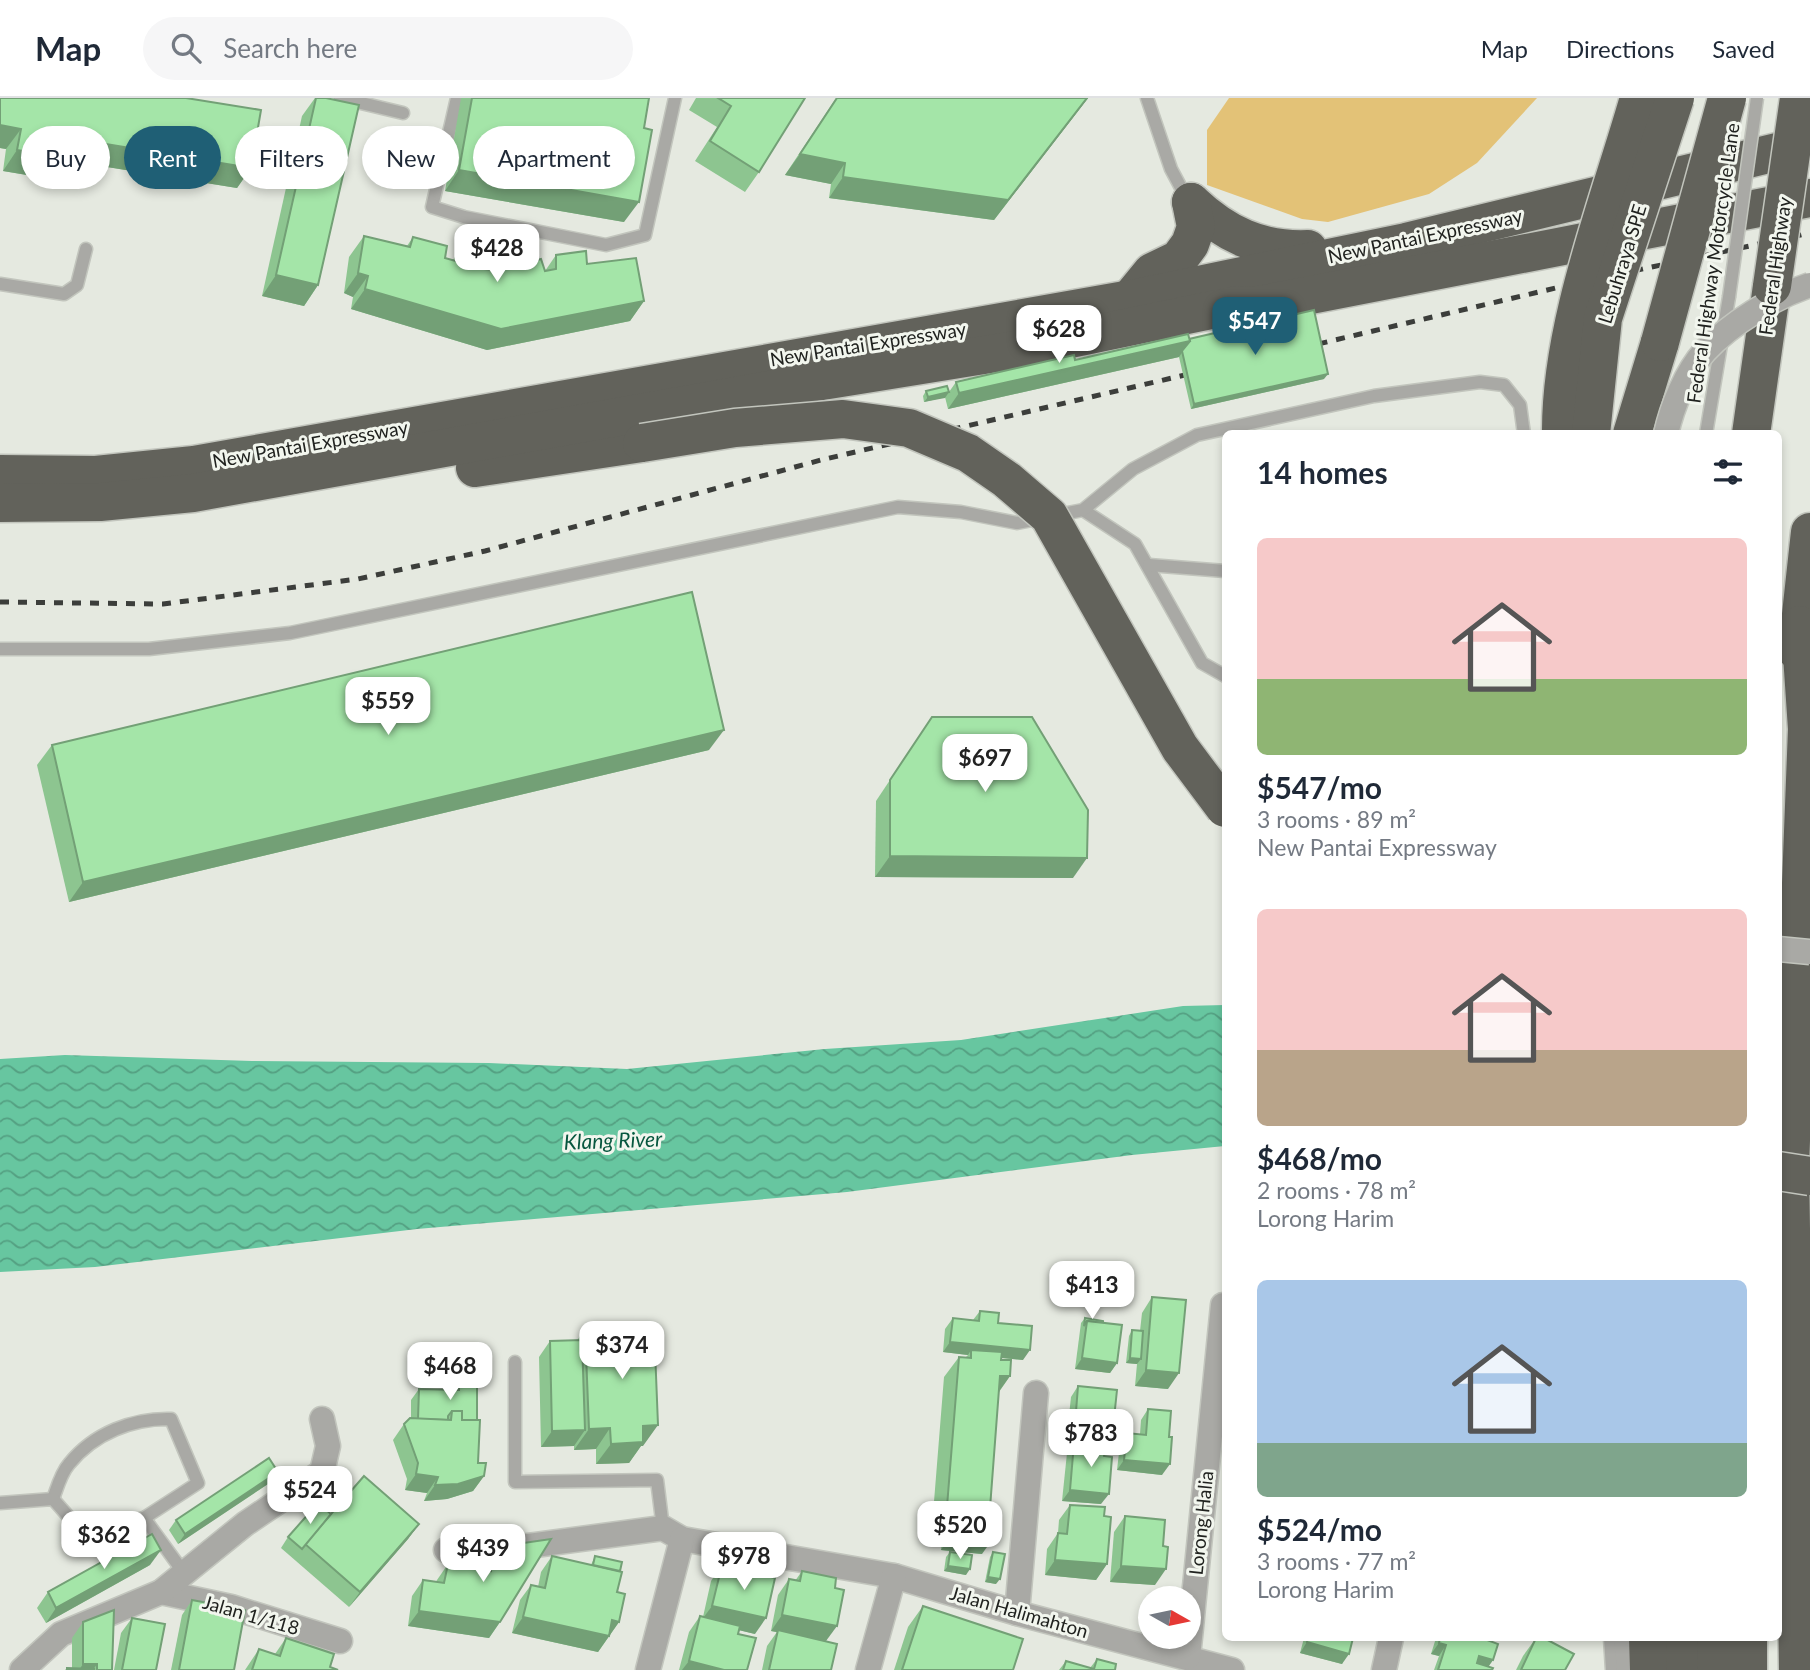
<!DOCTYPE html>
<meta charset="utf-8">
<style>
:root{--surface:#fff;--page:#f6f6f7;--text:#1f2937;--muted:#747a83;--line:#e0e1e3;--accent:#1f5f75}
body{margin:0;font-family:Lato,sans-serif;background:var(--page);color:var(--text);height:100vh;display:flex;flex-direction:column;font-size:26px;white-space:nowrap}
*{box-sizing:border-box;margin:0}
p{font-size:23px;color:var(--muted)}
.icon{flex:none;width:38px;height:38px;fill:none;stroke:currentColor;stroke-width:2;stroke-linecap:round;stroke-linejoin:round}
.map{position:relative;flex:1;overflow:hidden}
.sheet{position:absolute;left:1222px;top:332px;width:560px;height:1211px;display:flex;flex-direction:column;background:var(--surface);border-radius:10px;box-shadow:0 4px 10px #0003}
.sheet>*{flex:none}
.guide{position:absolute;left:21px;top:28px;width:665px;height:63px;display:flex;gap:14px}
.needle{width:46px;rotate:99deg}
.fabs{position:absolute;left:1138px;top:1488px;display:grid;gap:14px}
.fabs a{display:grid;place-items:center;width:63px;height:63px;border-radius:50%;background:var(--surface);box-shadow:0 4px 10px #0003;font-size:35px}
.price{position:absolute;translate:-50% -60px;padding:0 16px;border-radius:14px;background:#fff;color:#222;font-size:23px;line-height:46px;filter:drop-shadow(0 2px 4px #0008)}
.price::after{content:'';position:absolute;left:50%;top:42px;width:21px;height:16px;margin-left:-10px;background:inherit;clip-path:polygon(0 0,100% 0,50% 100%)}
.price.selected{background:var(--accent);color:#fff}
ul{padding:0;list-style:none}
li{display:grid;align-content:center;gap:14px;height:371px;padding:0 35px}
li span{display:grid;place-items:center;height:217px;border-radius:10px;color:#555}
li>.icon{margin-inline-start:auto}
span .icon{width:126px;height:126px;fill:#fffc;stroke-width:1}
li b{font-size:30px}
h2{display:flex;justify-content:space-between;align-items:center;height:84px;padding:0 35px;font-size:30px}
.chip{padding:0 24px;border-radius:32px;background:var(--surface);box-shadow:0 4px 10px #0003;font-size:24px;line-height:63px}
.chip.selected{background:var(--accent);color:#fff}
header{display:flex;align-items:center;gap:42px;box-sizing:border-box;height:98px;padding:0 35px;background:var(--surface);border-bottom:2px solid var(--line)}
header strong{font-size:33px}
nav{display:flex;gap:38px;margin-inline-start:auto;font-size:24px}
.search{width:490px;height:63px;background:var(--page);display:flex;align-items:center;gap:18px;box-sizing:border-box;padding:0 24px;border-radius:38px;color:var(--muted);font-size:26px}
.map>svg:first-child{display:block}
.grass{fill:#e3c277}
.water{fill:url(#water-waves)}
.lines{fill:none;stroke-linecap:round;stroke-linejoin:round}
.lane-casing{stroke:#c2c5bd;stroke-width:15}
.street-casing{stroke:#c2c5bd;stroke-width:27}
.highway-casing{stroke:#c2c5bd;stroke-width:41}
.lane{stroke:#a9a9a5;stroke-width:12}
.street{stroke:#a9a9a5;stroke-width:24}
.highway{stroke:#62625b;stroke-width:38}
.rail{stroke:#3c3e3b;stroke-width:5;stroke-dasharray:9 9;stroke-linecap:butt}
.lane-bridge-casing{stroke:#c2c5bd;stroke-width:15;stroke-linecap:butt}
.street-bridge-casing{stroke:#c2c5bd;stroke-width:27;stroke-linecap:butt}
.highway-bridge-casing{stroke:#c2c5bd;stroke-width:41;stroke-linecap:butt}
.lane-bridge{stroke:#a9a9a5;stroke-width:12}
.street-bridge{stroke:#a9a9a5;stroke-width:24}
.highway-bridge{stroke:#62625b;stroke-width:38}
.wall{fill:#8dc590}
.shaded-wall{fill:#73a076}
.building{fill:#a4e5a8;stroke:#73a076;stroke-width:2}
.labels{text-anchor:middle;stroke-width:6;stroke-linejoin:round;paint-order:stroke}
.street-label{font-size:19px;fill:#20221f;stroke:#f2f6ee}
.water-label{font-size:21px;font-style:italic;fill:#07573f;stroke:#f2f6ee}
</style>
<header>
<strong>Map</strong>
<div class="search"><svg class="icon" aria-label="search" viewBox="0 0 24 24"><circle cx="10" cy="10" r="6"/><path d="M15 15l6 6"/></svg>Search here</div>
<nav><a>Map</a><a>Directions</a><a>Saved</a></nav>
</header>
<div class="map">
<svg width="1810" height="1572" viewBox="0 0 1810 1572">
<defs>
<pattern id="water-waves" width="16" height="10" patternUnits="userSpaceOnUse" patternTransform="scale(1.75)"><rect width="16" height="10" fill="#67c6a0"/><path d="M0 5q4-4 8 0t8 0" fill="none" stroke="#54a082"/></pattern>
</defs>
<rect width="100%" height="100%" fill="#e5e9e0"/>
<path class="grass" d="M1229,0H1537L1477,65L1429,96L1328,124L1302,121L1207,87V32Z"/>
<path class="water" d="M1225,907V1048L1132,1057L847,1094L417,1131L95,1169L0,1174V961L65,957L252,963L489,965L627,971L825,951L961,942L1183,908Z"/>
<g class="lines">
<g class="lane-casing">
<g id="lane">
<path d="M340,0L403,15"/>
<path d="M457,0L432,109L464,119L606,147L645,137L675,0"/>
<path d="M1147,0L1171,71L1187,101"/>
<path d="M0,186L64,196L77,187L86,151"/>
<path d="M1706,336L1729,199"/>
<path d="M1083,412L1135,446L1202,565L1225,578"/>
<path d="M1149,467L1225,473"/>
<path d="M0,551H149L290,535L898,409L961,414L1017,425L1083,412L1133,371L1197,337L1374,298L1480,284L1504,287L1520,307L1524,336"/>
<path d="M515,1264V1384L657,1382L663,1430"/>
<path d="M53,1401C57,1390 61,1375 69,1366C94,1335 133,1320 171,1321L198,1385L144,1420"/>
<path d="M0,1405L53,1401L83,1435L144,1420L184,1475"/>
<path d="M1610,1540L1612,1572"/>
</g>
</g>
<g class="street-casing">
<g id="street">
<path d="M446,1452L483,1454L663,1430L682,1441L894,1478L1017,1515L1232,1572"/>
<path d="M161,1494L231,1509L340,1543"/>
<path d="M1017,1515L1036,1295"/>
<path d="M1626,1540L1629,1572"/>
<path d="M1188,1559L1223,1207"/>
<path d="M22,1572L61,1536L161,1494L245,1426L322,1374L328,1348L322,1321"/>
<path d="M648,1572L682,1441"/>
<path d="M868,1572L894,1478"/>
<path d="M1384,1572L1391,1540"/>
</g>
</g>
<g class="highway-casing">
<g id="highway">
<path d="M1191,104C1225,136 1260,153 1308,151"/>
<path d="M1134,196L1152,174L1179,161L1190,146L1196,129L1191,104"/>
<path d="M1632,336L1660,244"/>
<path d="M1751,336L1772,188"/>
<path d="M475,370L642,345"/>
<path d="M0,376L96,377L194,367L1131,201L1406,144L1810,46"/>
<path d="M0,405L100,404L193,395L797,287L1027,250L1236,207L1254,208L1810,100"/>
<path d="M1797,553L1810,434"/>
<path d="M1648,1540L1649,1572"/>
<path d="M1685,1540L1686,1572"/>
<path d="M1716,1572L1717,1540"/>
<path d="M1748,1572V1540"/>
<path d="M1798,1572L1790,1068L1807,631L1800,527"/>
</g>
</g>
<use href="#lane" class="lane"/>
<use href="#street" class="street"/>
<use href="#highway" class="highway"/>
<g class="rail">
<path d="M1301,250L1577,185L1810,135"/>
<path d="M0,504L163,506L358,481L485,453L821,362L1202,273"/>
</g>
<g class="lane-bridge-casing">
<path id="lane-bridge" d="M1729,199L1757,0"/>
</g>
<g class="street-bridge-casing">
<g id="street-bridge">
<path d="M1666,336C1672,309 1686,274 1705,253C1731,225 1774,199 1810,187"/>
<path d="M1778,851L1810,854"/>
</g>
</g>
<g class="highway-bridge-casing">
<g id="highway-bridge">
<path d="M1772,188L1799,0"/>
<path d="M1660,244L1727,0"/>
<path d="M1561,336C1560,227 1609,105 1639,0"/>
<path d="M1591,336L1603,220L1675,0"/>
<path d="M642,345L735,330L843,321L909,330L968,355L1007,382L1049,418L1180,650L1225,710"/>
<path d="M1778,1073L1810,1078"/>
</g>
</g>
<use href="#lane-bridge" class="lane-bridge"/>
<use href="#street-bridge" class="street-bridge"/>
<use href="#highway-bridge" class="highway-bridge"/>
</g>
<g class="wall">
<path d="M0,0L251,70L237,90L70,63L57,82L3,73L6,51L0,50Z"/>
<path d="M315,0H326L318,187L304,208L262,198L302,18Z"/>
<path d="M461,0H649L624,124L445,93Z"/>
<path d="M696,0H805L759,74L745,94L695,63L717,29L689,12Z"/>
<path d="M836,0H1088L994,122L829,100L831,86L785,77Z"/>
<path d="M364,138L407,148L413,139L445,160L453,162L459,153L485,171L501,172L545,173L556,157L587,166L644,203L630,223L487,252L351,211L353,199L344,195L349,159Z"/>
<path d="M1189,241L1324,281L1191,311L1179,259L948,311L945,299L924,304L923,298L926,293L949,294L956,284Z"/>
<path d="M932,619L1073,780L875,779L876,703Z"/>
<path d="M52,647L709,652L69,804L37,667Z"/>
<path d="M1152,1199L1168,1291L1135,1288L1137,1266L1126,1265L1129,1238L1132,1232L1140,1233L1142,1215Z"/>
<path d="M980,1213L998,1225L1023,1262L1001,1260L1010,1278L999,1294L982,1456L941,1452L942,1442L931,1441L944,1279L959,1259H966L968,1257L943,1254L945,1231L953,1220L973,1222Z"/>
<path d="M1085,1220L1103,1225L1117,1265L1110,1275L1075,1271L1081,1225Z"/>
<path d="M585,1230L643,1348H641L629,1365L596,1366V1351L574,1352V1348L541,1349L539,1259L550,1243H577Z"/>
<path d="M459,1280L477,1322L478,1365L484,1378L473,1393L447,1401L424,1403L427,1395L405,1392L407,1381L393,1342L404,1326L411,1320V1302L419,1291H452Z"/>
<path d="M1078,1288L1106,1340L1067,1336L1071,1299Z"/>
<path d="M1148,1311L1162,1377L1117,1372L1120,1346L1127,1335L1140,1336L1141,1322Z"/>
<path d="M1074,1345L1101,1406L1062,1403L1067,1355Z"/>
<path d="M278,1374L271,1384L178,1446L169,1432L176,1422Z"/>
<path d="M1070,1407L1104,1418L1107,1466L1096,1482L1045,1477L1047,1451L1058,1435L1059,1422Z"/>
<path d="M331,1416L419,1426L408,1441L349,1509L281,1450L288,1439Z"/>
<path d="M1125,1418L1155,1487L1110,1484L1114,1434Z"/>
<path d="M490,1450L500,1524L489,1540L408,1528L412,1498L423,1482L436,1484L437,1482L448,1466L479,1471V1466Z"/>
<path d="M950,1454L966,1477L944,1473L946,1459Z"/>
<path d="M993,1454L996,1486L985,1484L990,1459Z"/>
<path d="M552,1458L591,1467L595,1458L617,1494L619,1524L598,1554L512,1535L520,1502L531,1487L538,1489L541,1474Z"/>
<path d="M150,1467L46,1525L37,1510L48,1494Z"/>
<path d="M722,1467L755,1536L739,1532L738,1536L747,1572H679L689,1534L700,1518L703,1519L711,1483Z"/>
<path d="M802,1473L826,1543L831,1572H762L767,1548L777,1534L771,1533L778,1497L789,1481L795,1483Z"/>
<path d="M192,1502L234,1572H171L182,1517Z"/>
<path d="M923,1508L1013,1572H894L908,1529Z"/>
<path d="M132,1520L156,1572H114L121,1535Z"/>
<path d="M83,1524L112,1572H65L67,1570H72V1540Z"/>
<path d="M286,1540L330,1569L338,1572H245L259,1551L275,1556Z"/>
<path d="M1304,1540H1353L1342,1566L1300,1555Z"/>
<path d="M1436,1540H1482L1493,1562L1488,1569L1492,1572H1434L1439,1558L1431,1556Z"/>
<path d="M1536,1540H1544L1565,1572H1516L1523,1558Z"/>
<path d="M1097,1561L1115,1572H1059L1066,1563L1090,1570Z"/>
</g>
<g class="shaded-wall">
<path d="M1087,0H1088L994,122L829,100L843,79Z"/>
<path d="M0,27L21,31L6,51L0,50Z"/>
<path d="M75,41L251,70L237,90L70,63L57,82L3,73L17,52Z"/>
<path d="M800,56L845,65L831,86L785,77Z"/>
<path d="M459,72L639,104L624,124L445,93Z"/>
<path d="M358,175L368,178L353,199L344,195Z"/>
<path d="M276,177L318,187L304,208L262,198Z"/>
<path d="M365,191L644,203L630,223L487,252L351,211Z"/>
<path d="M1190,243L1179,259L948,311L959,295Z"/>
<path d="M1328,276L1324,281L1191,311L1194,306Z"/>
<path d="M949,294L945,300L924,304L928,299Z"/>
<path d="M724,632L709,652L69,804L83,784Z"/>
<path d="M890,758L1087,760L1073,780L875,779Z"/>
<path d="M950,1244L1030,1252L1023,1262L971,1257V1252L968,1257L943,1254Z"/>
<path d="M1082,1260L1117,1265L1110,1275L1075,1271Z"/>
<path d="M1130,1260L1141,1261L1137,1266L1126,1265Z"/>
<path d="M1146,1272L1179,1275L1168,1291L1135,1288Z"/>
<path d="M1000,1278H1010L995,1299Z"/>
<path d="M1075,1326L1113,1330L1106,1340L1067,1336Z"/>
<path d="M658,1327L643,1348H641L629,1365L596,1366L611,1346L643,1328Z"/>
<path d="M610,1330L596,1351L574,1352L589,1331Z"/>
<path d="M585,1332L574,1348L541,1349L552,1333Z"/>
<path d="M1124,1362L1170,1366L1162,1377L1117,1372Z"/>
<path d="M278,1374L271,1384L178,1446L185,1436Z"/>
<path d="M416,1376L438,1379L427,1395L405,1392Z"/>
<path d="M484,1378L473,1393L447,1401L424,1403L435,1387Z"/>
<path d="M1070,1392L1109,1396L1101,1406L1062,1403Z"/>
<path d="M946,1421H956L942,1442L931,1441Z"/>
<path d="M419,1426L408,1441L349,1509L360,1494Z"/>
<path d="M955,1432L997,1435L982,1456L941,1452Z"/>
<path d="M161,1452L150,1467L46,1525L56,1510Z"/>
<path d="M1055,1462L1107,1466L1096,1482L1045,1477Z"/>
<path d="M948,1468L970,1471L966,1477L944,1473Z"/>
<path d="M1121,1468L1166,1471L1155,1487L1110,1484Z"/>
<path d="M988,1479L1000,1481L996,1486L985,1484Z"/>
<path d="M712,1508L766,1520L755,1536L701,1523Z"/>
<path d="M419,1513L500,1524L489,1540L408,1528Z"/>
<path d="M782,1517L837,1528L826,1543L771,1533Z"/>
<path d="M523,1519L612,1522L619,1524L598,1554L512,1535Z"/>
<path d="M1307,1544L1349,1556L1342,1566L1300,1555Z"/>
<path d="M1439,1545L1446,1547L1439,1558L1431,1556Z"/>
<path d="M1479,1558L1493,1562L1486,1572L1472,1569Z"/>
<path d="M689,1563L724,1572H682Z"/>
<path d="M83,1566H97L93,1572H79Z"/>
</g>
<g class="building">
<path d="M0,0H186L261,12L251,70L75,41L71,61L17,52L21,31L0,27Z"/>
<path d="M316,0H326L359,7L318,187L276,177Z"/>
<path d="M472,0H649L644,30L652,32L639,104L459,72Z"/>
<path d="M718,0H805L759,74L710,43L731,8Z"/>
<path d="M837,0H1087L1008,102L843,79L845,65L800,56Z"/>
<path d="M364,138L410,149L413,139L447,148L445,160L459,164V153L486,161L485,171L501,172L541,161L545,173L556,171V157L586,153L587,166L636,160L644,203L501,231L365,191L368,178L358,175Z"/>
<path d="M1314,212L1328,276L1194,306L1182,253L1190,243L1189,241Z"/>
<path d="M1188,236L1190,243L959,295L956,284L1074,257L1075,262Z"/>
<path d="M947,288L949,294L928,299L926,293Z"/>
<path d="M692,494L724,632L83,784L52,647Z"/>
<path d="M932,619H1032L1088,712L1087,760L890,758V682Z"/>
<path d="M1152,1199L1186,1202L1179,1275L1146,1272Z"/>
<path d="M980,1213L999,1215L998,1225L1032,1228L1030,1252L950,1244L953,1220L979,1223Z"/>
<path d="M1085,1220L1103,1223V1225L1087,1223L1084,1228Z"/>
<path d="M1087,1223L1122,1227L1117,1265L1082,1260Z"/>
<path d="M654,1227L658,1327L643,1328V1344L611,1346L610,1330L589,1331L585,1230Z"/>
<path d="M1132,1232L1143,1233L1141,1261L1130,1260Z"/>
<path d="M582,1242L585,1332L552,1333L550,1243Z"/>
<path d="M971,1252L1002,1254L1001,1262H1011L1010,1278H1000L990,1410H998L997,1435L955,1432L956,1421H946L959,1259L971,1260Z"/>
<path d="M459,1280H477V1322H462V1313H452L448,1318V1322L418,1321L419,1291L459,1292Z"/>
<path d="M1078,1288L1117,1292L1113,1330L1075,1326Z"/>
<path d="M1148,1311L1171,1313L1169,1339H1172L1170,1366L1124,1362L1127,1335L1146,1337Z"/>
<path d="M452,1313H462V1322H480L478,1365H486L484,1378L458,1386L435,1387L438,1379L416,1376L418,1365L404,1326L410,1320L451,1322Z"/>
<path d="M1074,1345L1106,1348L1104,1358L1112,1359L1109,1396L1070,1392Z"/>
<path d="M269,1360L278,1374L185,1436L176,1422Z"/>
<path d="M364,1378L419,1426L360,1494L305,1446Z"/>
<path d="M318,1405L331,1416L302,1451L288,1439Z"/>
<path d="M1070,1407L1105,1409L1104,1418L1111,1419L1107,1466L1055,1462L1058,1435L1067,1436Z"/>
<path d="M1125,1418L1165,1422L1163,1448L1168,1449L1166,1471L1121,1468Z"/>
<path d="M152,1436L161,1452L56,1510L48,1494Z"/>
<path d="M551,1441L500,1524L419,1513L423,1482L444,1485L448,1466L491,1473L490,1450Z"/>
<path d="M950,1454L972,1457L970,1471L948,1468Z"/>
<path d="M993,1454L1005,1456L1000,1481L988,1479Z"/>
<path d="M552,1458L622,1474L617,1494L625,1496L619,1524L612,1522L609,1538L523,1519L531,1487L545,1490Z"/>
<path d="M595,1458L622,1464L620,1473L593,1467Z"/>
<path d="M722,1467L775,1480L766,1520L712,1508Z"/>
<path d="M802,1473L836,1480L835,1490L844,1492L837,1528L782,1517L789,1481L800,1483Z"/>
<path d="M192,1502L245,1512L234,1572H179Z"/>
<path d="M923,1508L1023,1541L1013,1572H902Z"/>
<path d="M114,1512L112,1572H97V1566H83V1524Z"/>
<path d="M700,1518L740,1528L738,1536L756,1540L747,1572H724L689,1563Z"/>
<path d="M132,1520L165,1526L156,1572H122Z"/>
<path d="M778,1532L837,1546L831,1572H769Z"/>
<path d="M286,1540L334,1556L330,1569L338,1572H252L259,1551L280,1558Z"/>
<path d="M1308,1540H1353L1349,1556L1307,1544Z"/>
<path d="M1440,1540H1482L1498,1546L1493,1562L1479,1558L1477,1565L1493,1570L1492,1572H1438L1446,1547L1439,1545Z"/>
<path d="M1536,1540H1544L1574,1556L1565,1572H1521Z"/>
<path d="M1097,1561L1116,1566L1115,1572H1063L1066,1563L1094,1571Z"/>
<path d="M67,1570L94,1571V1572H67Z"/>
</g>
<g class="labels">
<g class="street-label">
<text transform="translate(1425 138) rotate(-12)" y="7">New Pantai Expressway</text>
<text transform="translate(1713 165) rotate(-82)" y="7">Federal Highway Motorcycle Lane</text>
<text transform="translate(1622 166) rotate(-73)" y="7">Lebuhraya SPE</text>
<text transform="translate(1775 168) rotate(-82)" y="7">Federal Highway</text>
<text transform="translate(868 246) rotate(-9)" y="7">New Pantai Expressway</text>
<text transform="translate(310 346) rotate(-10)" y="7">New Pantai Expressway</text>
<text transform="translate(1201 1425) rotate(-84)" y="7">Lorong Halia</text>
<text transform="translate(1019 1514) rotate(16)" y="7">Jalan Halimahton</text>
<text transform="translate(251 1517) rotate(16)" y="7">Jalan 1/118</text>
</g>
<g class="water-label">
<text transform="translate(613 1043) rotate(-2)" y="7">Klang River</text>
</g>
</g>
</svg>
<div class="fabs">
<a><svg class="needle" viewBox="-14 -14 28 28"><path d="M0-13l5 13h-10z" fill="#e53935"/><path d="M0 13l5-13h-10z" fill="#747a83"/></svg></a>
</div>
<b class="price" style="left:497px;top:186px">$428</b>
<b class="price selected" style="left:1255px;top:259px">$547</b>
<b class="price" style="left:1059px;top:267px">$628</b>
<b class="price" style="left:388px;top:639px">$559</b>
<b class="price" style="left:985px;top:696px">$697</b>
<b class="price" style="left:1092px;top:1223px">$413</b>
<b class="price" style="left:622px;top:1283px">$374</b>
<b class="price" style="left:450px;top:1304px">$468</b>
<b class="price" style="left:1091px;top:1371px">$783</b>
<b class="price" style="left:310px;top:1428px">$524</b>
<b class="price" style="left:960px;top:1463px">$520</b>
<b class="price" style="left:104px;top:1473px">$362</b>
<b class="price" style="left:483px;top:1486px">$439</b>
<b class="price" style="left:744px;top:1494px">$978</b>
<div class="guide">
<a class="chip">Buy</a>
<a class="chip selected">Rent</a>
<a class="chip">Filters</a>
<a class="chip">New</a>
<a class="chip">Apartment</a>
</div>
<section class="sheet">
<h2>14 homes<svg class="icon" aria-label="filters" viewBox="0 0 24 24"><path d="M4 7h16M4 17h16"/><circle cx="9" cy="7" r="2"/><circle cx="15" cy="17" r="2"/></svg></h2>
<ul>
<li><span style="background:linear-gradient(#f6c9c9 65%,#8fb573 0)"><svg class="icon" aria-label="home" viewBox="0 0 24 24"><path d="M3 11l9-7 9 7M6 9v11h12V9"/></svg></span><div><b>$547/mo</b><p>3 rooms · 89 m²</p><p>New Pantai Expressway</p></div></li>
<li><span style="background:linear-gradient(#f6c9c9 65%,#b9a48a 0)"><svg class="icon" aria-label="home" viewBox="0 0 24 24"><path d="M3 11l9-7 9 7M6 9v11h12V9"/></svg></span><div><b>$468/mo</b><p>2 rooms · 78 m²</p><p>Lorong Harim</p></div></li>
<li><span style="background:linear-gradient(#a9c7e8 75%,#7fa58c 0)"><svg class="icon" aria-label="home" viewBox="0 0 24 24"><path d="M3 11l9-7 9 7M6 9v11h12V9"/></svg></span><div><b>$524/mo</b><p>3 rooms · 77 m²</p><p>Lorong Harim</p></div></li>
</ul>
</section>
</div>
